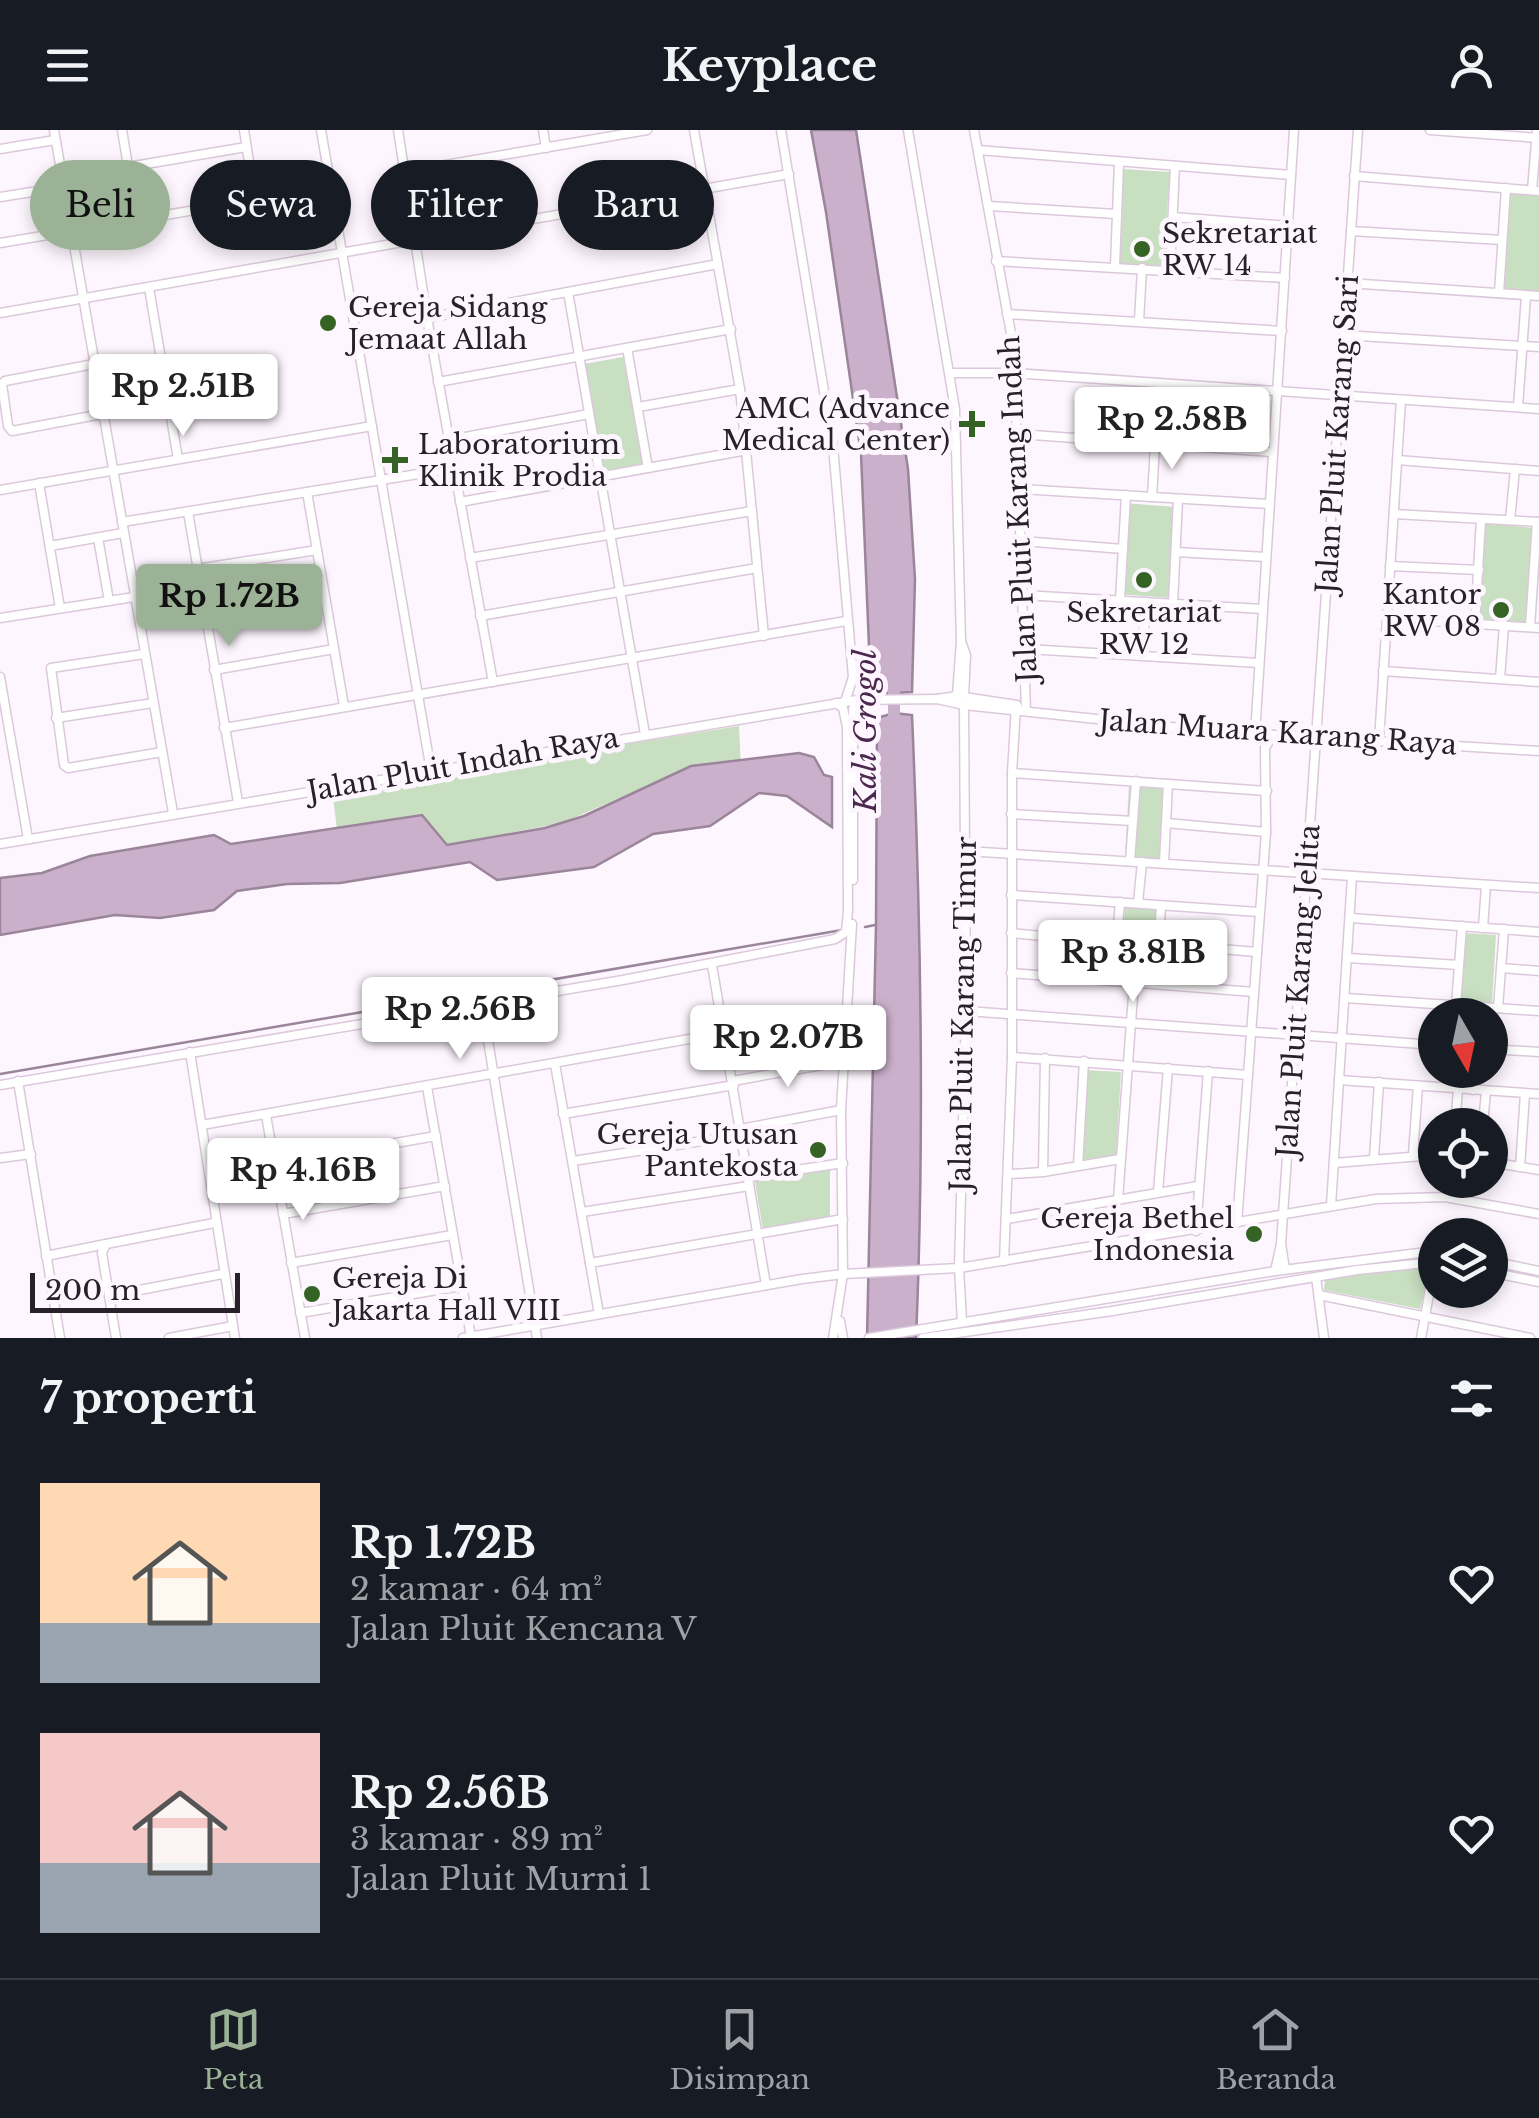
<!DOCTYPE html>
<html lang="id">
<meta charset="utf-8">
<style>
:root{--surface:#171b24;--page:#20242c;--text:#f1f3f6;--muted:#9ea1a6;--line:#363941;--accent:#9cb297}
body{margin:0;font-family:"Libre Baskerville",serif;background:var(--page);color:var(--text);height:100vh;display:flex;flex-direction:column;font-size:38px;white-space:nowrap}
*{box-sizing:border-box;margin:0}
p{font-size:32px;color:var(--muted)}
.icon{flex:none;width:55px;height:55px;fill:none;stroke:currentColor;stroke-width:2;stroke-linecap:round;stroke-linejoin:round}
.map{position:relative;height:1208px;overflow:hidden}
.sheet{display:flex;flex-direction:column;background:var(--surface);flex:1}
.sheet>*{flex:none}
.banner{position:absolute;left:30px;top:30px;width:1000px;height:90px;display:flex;gap:20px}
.needle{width:65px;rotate:171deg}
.fabs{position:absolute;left:1418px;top:868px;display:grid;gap:20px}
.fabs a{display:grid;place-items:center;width:90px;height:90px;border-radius:50%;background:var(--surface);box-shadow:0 5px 15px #0003;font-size:50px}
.scale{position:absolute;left:30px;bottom:25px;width:210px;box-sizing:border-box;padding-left:10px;border:5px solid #292129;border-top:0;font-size:28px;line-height:35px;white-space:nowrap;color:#292129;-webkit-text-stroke:8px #fef6fe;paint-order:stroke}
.price{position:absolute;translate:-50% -85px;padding:0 22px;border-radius:10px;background:#fff;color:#222;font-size:32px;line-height:65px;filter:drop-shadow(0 2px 5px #0008)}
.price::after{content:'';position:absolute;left:50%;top:60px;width:30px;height:22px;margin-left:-15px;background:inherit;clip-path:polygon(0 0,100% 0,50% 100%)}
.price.active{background:var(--accent);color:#111}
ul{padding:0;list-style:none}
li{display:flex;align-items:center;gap:30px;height:250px;padding:0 40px}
li span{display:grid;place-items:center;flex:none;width:280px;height:200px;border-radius:0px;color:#555}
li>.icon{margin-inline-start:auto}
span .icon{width:120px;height:120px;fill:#fffc;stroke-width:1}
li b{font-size:42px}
h2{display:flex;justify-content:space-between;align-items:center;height:120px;padding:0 40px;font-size:42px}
.pill{padding:0 35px;border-radius:45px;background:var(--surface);box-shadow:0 5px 15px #0003;font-size:35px;line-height:90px}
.pill.active{background:var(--accent);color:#111}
header{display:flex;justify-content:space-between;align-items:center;height:130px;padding:0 40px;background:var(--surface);font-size:45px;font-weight:700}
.dock{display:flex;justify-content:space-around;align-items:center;height:140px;border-top:2px solid var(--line);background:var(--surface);font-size:28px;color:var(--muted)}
.dock a{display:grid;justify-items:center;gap:5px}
.dock .active{color:var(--accent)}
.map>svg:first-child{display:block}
.green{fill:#c9dfc1}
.water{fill:#cbb0cc;stroke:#9a859b;stroke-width:2.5}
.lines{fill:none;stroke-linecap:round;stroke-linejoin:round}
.stream{stroke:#9a859b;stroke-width:2.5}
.river{stroke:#cbb0cc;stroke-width:12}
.minor-casing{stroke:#dcc8dc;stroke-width:11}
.minor{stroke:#fff;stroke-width:8}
.poi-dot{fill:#356323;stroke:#fef6fe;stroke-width:4}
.labels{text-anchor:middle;stroke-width:10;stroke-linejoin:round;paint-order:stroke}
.poi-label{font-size:28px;fill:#292129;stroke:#fef6fe;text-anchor:start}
.street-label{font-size:28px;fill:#292129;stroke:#fef6fe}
.water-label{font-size:30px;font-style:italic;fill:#4c284e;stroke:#fef6fe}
</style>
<header><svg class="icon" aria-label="menu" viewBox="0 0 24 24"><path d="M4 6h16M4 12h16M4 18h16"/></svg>Keyplace<svg class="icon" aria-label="person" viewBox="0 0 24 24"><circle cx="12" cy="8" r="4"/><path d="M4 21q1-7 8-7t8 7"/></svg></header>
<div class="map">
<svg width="1539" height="1208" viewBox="0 0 1539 1208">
<rect width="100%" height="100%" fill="#fef6fe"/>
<g class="green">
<path d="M1123,39L1170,42L1163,138L1115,135Z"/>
<path d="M1508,64L1539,65V163L1502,161Z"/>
<path d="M623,227L643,334L604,341L584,234Z"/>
<path d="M1123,373L1177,377L1171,468L1116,464Z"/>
<path d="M1485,393L1533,398L1526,494L1480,490Z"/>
<path d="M739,596L741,637L670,646L562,693L446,715L422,685L337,699L332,661Z"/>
<path d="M1129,655L1164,657L1159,730L1125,728Z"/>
<path d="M1125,775L1160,777L1153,845L1121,843Z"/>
<path d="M1463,803L1496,805L1492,874L1458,872Z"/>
<path d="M1085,940L1121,942L1116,1028L1080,1034Z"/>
<path d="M830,1034V1088L763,1100L754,1047Z"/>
<path d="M1431,1134L1420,1179L1324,1160L1325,1150Z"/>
</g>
<g class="water">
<path d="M811,0H856L908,339L915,449L912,562L871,564L861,324L826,82Z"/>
<path d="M894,583L912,585C921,792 925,1001 916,1208H867L876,795L877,588Z"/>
<path d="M799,623L814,627L824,645L832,647V697L787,666L759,663L710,696L653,704L594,737L497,750L470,732L340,753L287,754L237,761L214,780L160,788L115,785L0,805V748L42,743L90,726L214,705L231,714L422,685L447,715L545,698L584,686L691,636Z"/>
</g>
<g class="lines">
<g class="stream">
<path d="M865,797L875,795"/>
<path d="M0,944L842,800"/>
</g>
<g class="river">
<path d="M894,547V597"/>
<path d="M856,672L890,675"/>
</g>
<g class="minor-casing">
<g id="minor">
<path d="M54,0L173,683"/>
<path d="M122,0L137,90"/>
<path d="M244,0L255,69"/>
<path d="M321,0L431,641"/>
<path d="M398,0L427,188L493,552"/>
<path d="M543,0L546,18"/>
<path d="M694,0L740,259L764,506"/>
<path d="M781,0L833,316L853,547L845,572"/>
<path d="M908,0L955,279L961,511L957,566"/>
<path d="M974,0L1014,220L1026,581"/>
<path d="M1430,0L1539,8"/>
<path d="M0,19L55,10"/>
<path d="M978,20L1291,45"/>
<path d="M128,37L246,17"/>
<path d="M405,42L647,0"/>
<path d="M1354,46L1539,61"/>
<path d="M1532,60L1537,0"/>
<path d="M0,67L63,57"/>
<path d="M989,76L1116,84"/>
<path d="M1173,87L1289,96"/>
<path d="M1351,101L1502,110"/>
<path d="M0,113L331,57"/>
<path d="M996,131L1285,148"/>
<path d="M1115,136L1119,32"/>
<path d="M1170,140L1175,36"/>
<path d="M1348,153L1539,166"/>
<path d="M149,158L178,329"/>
<path d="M568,162L645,604"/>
<path d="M1499,163L1506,58"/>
<path d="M0,183L789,44"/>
<path d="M1007,184L1282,201"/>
<path d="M427,188L718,134"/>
<path d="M1139,191L1142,138"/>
<path d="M1343,205L1539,217"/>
<path d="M627,218L648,338"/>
<path d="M94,234L5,251L2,254L8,296L12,301L102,284"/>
<path d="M950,243H1014L1539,279"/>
<path d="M438,252L731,199"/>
<path d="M638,277L740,259"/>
<path d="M1518,277L1526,166"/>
<path d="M1018,304L1272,322"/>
<path d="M449,310L589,284"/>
<path d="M1397,330L1539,341"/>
<path d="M39,353L60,478"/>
<path d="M1020,359L1269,374"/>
<path d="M0,360L372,296"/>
<path d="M307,362L344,576"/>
<path d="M1152,367L1155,315"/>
<path d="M460,372L747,320"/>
<path d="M188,382L238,672"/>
<path d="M1394,384L1539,392"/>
<path d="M1510,390L1515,339"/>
<path d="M122,392L455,338"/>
<path d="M98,408L109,471"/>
<path d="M1022,411L1123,419"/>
<path d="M50,416L123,403"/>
<path d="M1176,422L1266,427"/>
<path d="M470,428L752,381"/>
<path d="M1390,436L1479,440"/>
<path d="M197,439L317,420"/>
<path d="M1023,465L1262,479"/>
<path d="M1120,470L1126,365"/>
<path d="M1173,474L1178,369"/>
<path d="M480,486L757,438"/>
<path d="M0,488L134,467"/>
<path d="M204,488L325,469"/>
<path d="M1387,488L1539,498"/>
<path d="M1475,493L1481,389"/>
<path d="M1530,497L1537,392"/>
<path d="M961,511L966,525L964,567"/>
<path d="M1027,519L1259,533"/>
<path d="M144,524L51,538L64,635L68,638L162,622"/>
<path d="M1143,525L1145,472"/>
<path d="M214,540L334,519"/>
<path d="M1383,541L1539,552"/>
<path d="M0,547L28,709"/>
<path d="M1500,549L1504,495"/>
<path d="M937,569L957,566L1017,575L1018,579"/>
<path d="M56,588L153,573"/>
<path d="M224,598L846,491"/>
<path d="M1255,604L1294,0"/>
<path d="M1379,611L1401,270"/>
<path d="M1012,643L1267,661"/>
<path d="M1011,684L1133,691"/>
<path d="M1166,693L1266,702"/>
<path d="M0,714L857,570L937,569L964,575L1210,601L1539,621"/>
<path d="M966,721L1539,758"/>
<path d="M1130,731L1136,651"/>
<path d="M1164,733L1168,654"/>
<path d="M853,750V579L857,570"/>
<path d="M1011,765L1259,782"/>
<path d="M1138,773L1142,732"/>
<path d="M1351,788L1539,802"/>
<path d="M1483,798L1486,755"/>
<path d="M1011,803L1116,813"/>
<path d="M1159,814L1257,822"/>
<path d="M1348,828L1459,835"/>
<path d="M712,835L766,1155"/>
<path d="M1501,838L1539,841"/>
<path d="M1011,843L1254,862"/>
<path d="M1113,851L1120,772"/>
<path d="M1156,854L1161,776"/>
<path d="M1345,868L1539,881"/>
<path d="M482,874L537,1208"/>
<path d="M1456,875L1462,796"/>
<path d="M1498,878L1504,799"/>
<path d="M966,881L1435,915"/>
<path d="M1490,919L1539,922"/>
<path d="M190,922L235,1208"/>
<path d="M1012,927L1248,945"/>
<path d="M555,934L599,1184"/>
<path d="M1339,950L1539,964"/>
<path d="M18,951L60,1208"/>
<path d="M733,951L844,931"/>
<path d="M0,955L623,850L835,809L846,802L848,781L847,597L843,578L836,573"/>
<path d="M427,957L471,1207"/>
<path d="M1473,960L1474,940"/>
<path d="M563,984L734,955"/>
<path d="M266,985L305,1208"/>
<path d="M202,995L723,903"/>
<path d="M1455,995L1458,959"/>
<path d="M1483,995L1486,961"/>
<path d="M740,999L841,980"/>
<path d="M1413,1025L1418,956"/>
<path d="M0,1028L31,1024"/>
<path d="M1374,1028L1379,952"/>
<path d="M573,1031L741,1005"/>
<path d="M1490,1032L1539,1040"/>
<path d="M1334,1033L1435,1025"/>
<path d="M274,1034L436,1006"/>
<path d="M1078,1036L1084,931"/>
<path d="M1520,1037L1525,964"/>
<path d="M1043,1042L1045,928"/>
<path d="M1010,1044L1043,1042L1120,1029"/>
<path d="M748,1047L843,1033"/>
<path d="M1158,1062L1168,938"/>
<path d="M1463,1069L1465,1050"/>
<path d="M1118,1070L1134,852"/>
<path d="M1331,1076L1352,746"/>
<path d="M582,1082L749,1056"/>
<path d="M283,1084L445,1056"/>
<path d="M1007,1089L1198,1056"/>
<path d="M1237,1093L1266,702L1265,618L1273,605"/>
<path d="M1196,1101L1208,941"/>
<path d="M46,1126L106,1114"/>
<path d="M1004,1131L1012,927V643L1016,576"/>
<path d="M1490,1131L1539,1141"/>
<path d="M291,1133L452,1105"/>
<path d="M590,1133L843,1089"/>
<path d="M1285,1139L1281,1114L1283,1085L1358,0"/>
<path d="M1275,1141L1281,1114"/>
<path d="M1490,1142L1539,1152"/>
<path d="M1316,1147L1324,1208"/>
<path d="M1319,1165L1530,1208"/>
<path d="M109,1166L222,1144"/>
<path d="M300,1183L461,1156"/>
<path d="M840,1191L843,1208"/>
<path d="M962,1192L959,1138L966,881L964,575"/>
<path d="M116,1208L102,1123L106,1114L214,1093"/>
<path d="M169,1208L233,1196"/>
<path d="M463,1208L802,1149L843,1144L959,1138L1376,1069L1445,1067L1539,1084"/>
<path d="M833,1208L843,1144L841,980L852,794"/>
<path d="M869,1208L1275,1141L1435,1121"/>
<path d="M923,1208L1112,1181L1357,1140L1435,1132L1421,1208"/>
</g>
</g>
<use href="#minor" class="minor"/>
</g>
<g class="poi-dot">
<circle cx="1142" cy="119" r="10"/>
<circle cx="328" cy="193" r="10"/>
<path d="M967 279h10v10h10v10h-10v10h-10v-10h-10v-10h10z"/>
<path d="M390 315h10v10h10v10h-10v10h-10v-10h-10v-10h10z"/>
<circle cx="1144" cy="450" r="10"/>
<circle cx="1501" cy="480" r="10"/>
<circle cx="818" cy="1020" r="10"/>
<circle cx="1254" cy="1104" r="10"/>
<circle cx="312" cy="1164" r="10"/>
</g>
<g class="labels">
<g class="poi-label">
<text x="1162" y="113">Sekretariat<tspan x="1162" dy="32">RW 14</tspan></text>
<text x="348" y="187">Gereja Sidang<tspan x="348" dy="32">Jemaat Allah</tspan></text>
<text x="950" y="288" text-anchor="end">AMC (Advance<tspan x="950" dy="32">Medical Center)</tspan></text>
<text x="418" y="324">Laboratorium<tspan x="418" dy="32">Klinik Prodia</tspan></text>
<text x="1481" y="474" text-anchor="end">Kantor<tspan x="1481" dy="32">RW 08</tspan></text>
<text x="1144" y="492" text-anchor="middle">Sekretariat<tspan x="1144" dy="32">RW 12</tspan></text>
<text x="798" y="1014" text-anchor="end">Gereja Utusan<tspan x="798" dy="32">Pantekosta</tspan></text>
<text x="1234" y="1098" text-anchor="end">Gereja Bethel<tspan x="1234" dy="32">Indonesia</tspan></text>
<text x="332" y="1158">Gereja Di<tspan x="332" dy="32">Jakarta Hall VIII</tspan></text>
</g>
<g class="street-label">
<text transform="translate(1337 304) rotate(-86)" y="10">Jalan Pluit Karang Sari</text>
<text transform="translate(1018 379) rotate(-93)" y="10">Jalan Pluit Karang Indah</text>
<text transform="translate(1278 602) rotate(4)" y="10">Jalan Muara Karang Raya</text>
<text transform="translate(463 634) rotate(-10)" y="10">Jalan Pluit Indah Raya</text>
<text transform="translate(1298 861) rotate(-86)" y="10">Jalan Pluit Karang Jelita</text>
<text transform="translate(963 884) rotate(-89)" y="10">Jalan Pluit Karang Timur</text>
</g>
<g class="water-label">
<text transform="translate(866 601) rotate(-90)" y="10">Kali Grogol</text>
</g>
</g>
</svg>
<div class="fabs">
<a><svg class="needle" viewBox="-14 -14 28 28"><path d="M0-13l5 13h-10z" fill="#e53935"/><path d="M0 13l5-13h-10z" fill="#9ea1a6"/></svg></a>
<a><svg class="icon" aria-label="locate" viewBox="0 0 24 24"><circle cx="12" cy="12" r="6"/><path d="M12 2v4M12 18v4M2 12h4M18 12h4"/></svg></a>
<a><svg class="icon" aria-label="layers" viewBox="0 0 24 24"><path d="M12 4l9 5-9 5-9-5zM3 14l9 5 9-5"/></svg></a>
</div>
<div class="scale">200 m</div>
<b class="price" style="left:183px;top:309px">Rp 2.51B</b>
<b class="price" style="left:1172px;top:342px">Rp 2.58B</b>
<b class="price active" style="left:229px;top:519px">Rp 1.72B</b>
<b class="price" style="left:1133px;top:875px">Rp 3.81B</b>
<b class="price" style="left:460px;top:932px">Rp 2.56B</b>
<b class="price" style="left:788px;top:960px">Rp 2.07B</b>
<b class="price" style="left:303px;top:1093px">Rp 4.16B</b>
<div class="banner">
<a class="pill active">Beli</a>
<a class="pill">Sewa</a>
<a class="pill">Filter</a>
<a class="pill">Baru</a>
</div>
</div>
<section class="sheet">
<h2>7 properti<svg class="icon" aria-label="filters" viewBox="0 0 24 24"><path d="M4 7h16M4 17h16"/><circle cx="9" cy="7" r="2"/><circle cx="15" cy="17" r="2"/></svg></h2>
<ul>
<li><span style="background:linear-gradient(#ffd9b3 70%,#9aa5b1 0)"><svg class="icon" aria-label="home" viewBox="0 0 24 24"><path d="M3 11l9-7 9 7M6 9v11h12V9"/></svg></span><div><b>Rp 1.72B</b><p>2 kamar · 64 m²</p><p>Jalan Pluit Kencana V</p></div><svg class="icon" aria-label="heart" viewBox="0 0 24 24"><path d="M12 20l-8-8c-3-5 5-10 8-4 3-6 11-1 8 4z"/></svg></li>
<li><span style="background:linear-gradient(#f6c9c9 65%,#9aa5b1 0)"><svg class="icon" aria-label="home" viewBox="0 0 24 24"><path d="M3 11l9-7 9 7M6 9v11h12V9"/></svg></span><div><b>Rp 2.56B</b><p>3 kamar · 89 m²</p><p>Jalan Pluit Murni 1</p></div><svg class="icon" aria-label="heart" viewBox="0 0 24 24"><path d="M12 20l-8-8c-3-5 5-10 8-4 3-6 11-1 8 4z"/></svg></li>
</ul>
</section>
<nav class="dock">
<a class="active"><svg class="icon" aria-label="map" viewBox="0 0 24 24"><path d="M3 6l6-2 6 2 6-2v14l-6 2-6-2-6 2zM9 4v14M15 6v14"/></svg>Peta</a>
<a><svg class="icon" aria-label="saved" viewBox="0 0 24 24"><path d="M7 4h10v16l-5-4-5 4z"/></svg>Disimpan</a>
<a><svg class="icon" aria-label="home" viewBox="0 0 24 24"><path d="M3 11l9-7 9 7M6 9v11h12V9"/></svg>Beranda</a>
</nav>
